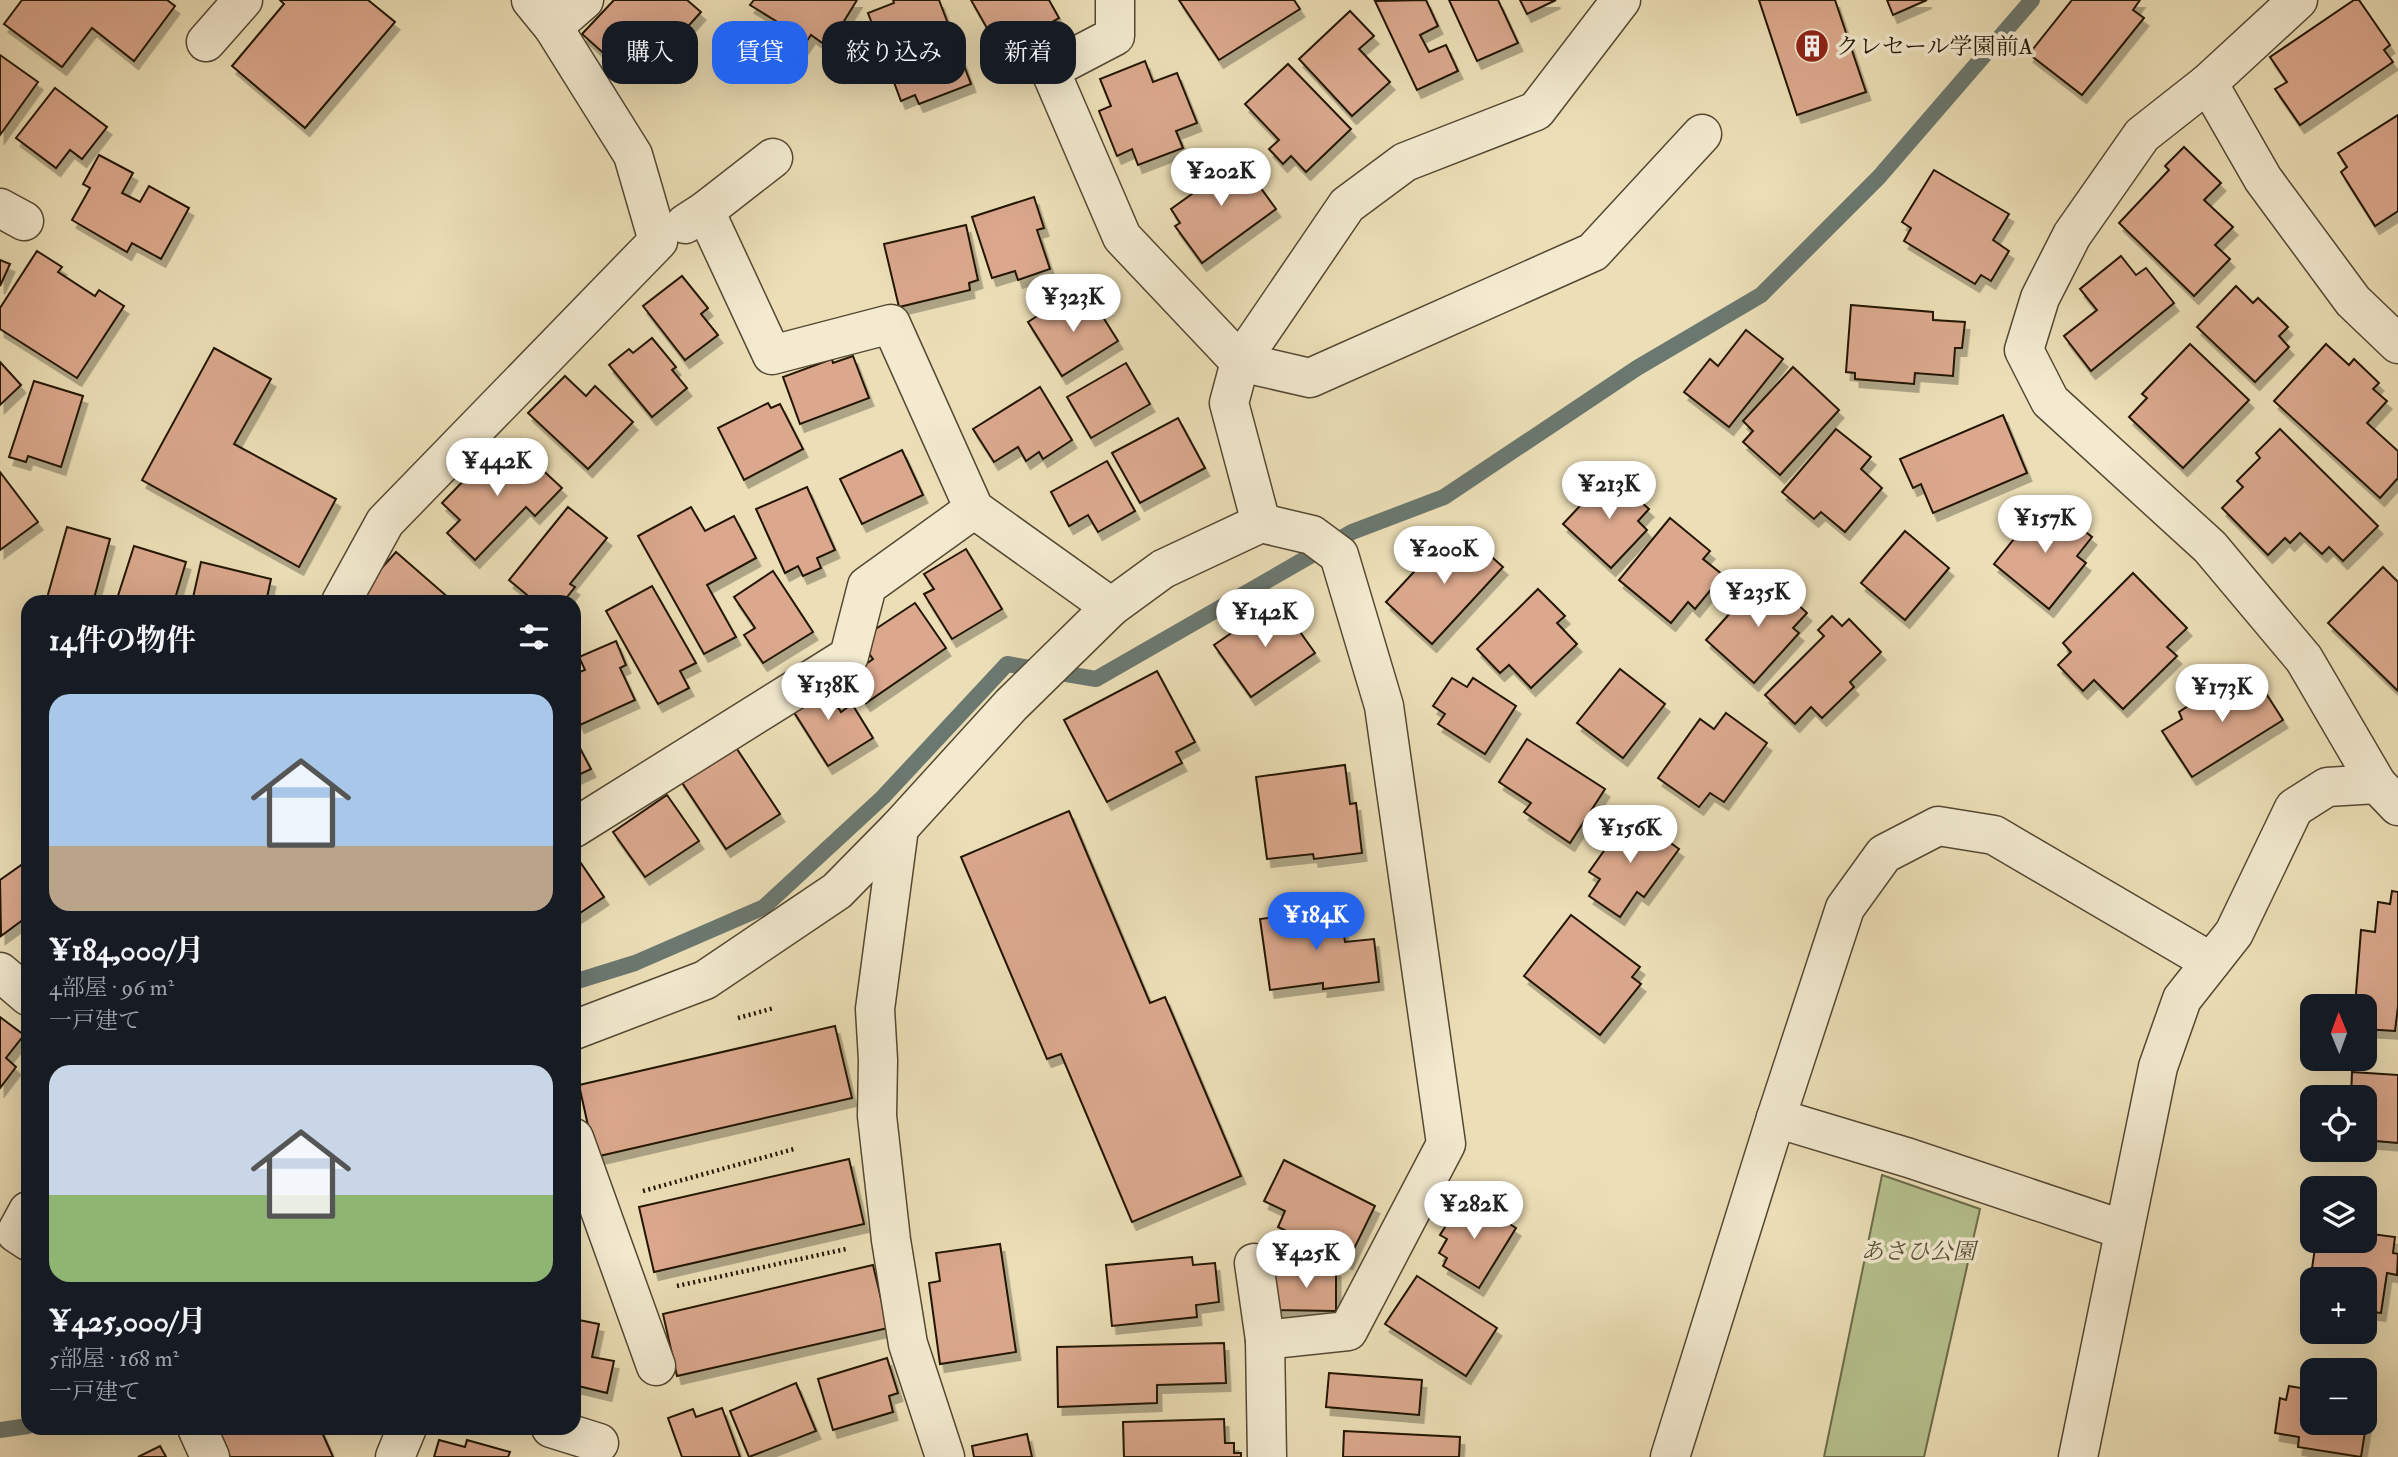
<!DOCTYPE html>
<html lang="ja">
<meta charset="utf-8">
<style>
:root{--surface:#171b24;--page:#20242c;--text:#f1f3f6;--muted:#9ea1a6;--accent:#2563eb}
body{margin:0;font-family:"IM FELL Double Pica","Noto Serif JP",serif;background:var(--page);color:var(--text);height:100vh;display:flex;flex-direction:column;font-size:26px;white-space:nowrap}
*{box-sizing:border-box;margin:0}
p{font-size:23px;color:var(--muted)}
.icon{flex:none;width:38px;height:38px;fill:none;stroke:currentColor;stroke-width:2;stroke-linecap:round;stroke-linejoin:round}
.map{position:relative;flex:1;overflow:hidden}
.panel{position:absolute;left:21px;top:595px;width:560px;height:840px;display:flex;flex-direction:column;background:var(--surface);border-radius:21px;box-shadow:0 7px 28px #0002}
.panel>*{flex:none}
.top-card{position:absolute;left:602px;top:21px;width:665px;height:63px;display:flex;gap:14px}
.needle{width:46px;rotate:359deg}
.tools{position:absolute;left:2300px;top:994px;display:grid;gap:14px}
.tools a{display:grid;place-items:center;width:77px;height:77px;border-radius:14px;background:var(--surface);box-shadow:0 7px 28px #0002;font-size:35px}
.price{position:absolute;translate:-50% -60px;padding:0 16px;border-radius:24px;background:#fff;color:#222;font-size:23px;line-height:46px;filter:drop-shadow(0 2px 4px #0008)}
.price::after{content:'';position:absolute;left:50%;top:42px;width:21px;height:16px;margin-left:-10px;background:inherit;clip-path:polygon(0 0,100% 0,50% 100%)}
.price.selected{background:var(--accent);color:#fff}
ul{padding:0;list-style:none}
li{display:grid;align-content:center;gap:14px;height:371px;padding:0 28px}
li span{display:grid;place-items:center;height:217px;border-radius:21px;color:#555}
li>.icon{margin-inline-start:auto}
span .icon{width:126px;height:126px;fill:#fffc;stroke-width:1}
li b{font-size:30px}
h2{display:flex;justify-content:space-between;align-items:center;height:84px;padding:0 28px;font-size:30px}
.pill{padding:0 24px;border-radius:21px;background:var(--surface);box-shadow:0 7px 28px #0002;font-size:24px;line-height:63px}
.pill.selected{background:var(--accent);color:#fff}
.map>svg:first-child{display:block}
.green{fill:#b6c28f;stroke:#6c6c4a;stroke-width:2}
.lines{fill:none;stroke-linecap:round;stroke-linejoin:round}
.stream{stroke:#6b7870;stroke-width:16}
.building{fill:#dba88d;stroke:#221505;stroke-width:2;filter:url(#shadow)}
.minor-casing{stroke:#544832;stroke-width:41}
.path{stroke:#221505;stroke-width:4.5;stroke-dasharray:2 3.5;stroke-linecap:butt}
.minor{stroke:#f3ead0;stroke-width:38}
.labels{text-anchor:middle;stroke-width:7;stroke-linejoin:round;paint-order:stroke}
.poi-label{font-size:23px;fill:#221505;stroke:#f3ead0;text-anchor:start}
.park-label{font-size:23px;font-style:italic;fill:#565235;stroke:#f3ead0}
</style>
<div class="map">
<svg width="2398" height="1457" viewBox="0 0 2398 1457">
<defs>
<filter id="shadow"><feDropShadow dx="4.5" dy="8" stdDeviation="0" flood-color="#0004"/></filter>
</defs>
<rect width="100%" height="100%" fill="#ecdfb7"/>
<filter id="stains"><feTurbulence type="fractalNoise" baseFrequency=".00286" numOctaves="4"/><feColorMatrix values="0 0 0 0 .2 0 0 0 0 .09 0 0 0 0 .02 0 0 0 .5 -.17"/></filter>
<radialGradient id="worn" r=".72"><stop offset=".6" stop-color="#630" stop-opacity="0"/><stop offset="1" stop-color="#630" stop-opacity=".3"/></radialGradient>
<path class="green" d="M1882,1175L1980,1209L1924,1457H1824Z"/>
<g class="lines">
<g class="stream">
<path d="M574,982L635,963L764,907L883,797L1007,664L1096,679L1352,532L1444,497L1637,368L1761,295L1879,177L2032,0"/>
<path d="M0,1430L28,1426"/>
</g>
</g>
<g class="building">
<path d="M22,0H167L175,6L134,61L92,28L62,67L4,24Z"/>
<path d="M280,0H368L395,22L305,128L232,66L284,4Z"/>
<path d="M614,0H687L701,12L672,44L664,36L628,75L582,34Z"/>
<path d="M754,0H857L828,47L811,35L800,51L777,37L784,26L750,5Z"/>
<path d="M893,0H939L971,84L919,104L915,95L901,101L868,13L894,3Z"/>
<path d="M971,0H1049L1059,18L1000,51Z"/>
<path d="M1179,0H1294L1300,9L1219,60Z"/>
<path d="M1426,0L1438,26L1420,35L1429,52L1446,45L1458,71L1417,90L1375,1Z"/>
<path d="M1449,0H1498L1518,43L1477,61Z"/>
<path d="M1520,0H1556L1527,14Z"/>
<path d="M1759,0H1835L1866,92L1797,115Z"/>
<path d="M1887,0H1927L1893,15Z"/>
<path d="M2072,0H2140L2133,10L2144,18L2082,95L2029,54Z"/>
<path d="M2354,0H2359L2390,45L2384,50L2393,62L2300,125L2275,89L2287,82L2270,57Z"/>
<path d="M1350,11L1374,36L1359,49L1390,82L1352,116L1299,59Z"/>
<path d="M0,55L38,82L0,135Z"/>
<path d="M1145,61L1153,82L1177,73L1197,123L1176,131L1183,148L1138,165L1132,149L1117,156L1099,111L1111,106L1100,79Z"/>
<path d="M1288,64L1351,129L1306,172L1291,156L1283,164L1269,149L1279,140L1245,104Z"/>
<path d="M55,88L107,127L82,159L70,150L56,168L16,138Z"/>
<path d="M2398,115V211L2375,226L2341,172L2347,167L2338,153Z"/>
<path d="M2184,147L2221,183L2204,200L2233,227L2215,245L2230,259L2194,296L2119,223L2169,170L2165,166Z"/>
<path d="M1234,151L1276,209L1202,263L1175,226L1180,223L1171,209L1203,186L1196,178Z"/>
<path d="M99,155L133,173L122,193L140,202L149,186L189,208L161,259L132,243L127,252L72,220L90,188L83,184Z"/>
<path d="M1934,170L2009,214L1993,240L2009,251L1991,281L1981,275L1975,284L1904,241L1911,228L1902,222Z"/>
<path d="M1034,197L1044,228L1037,230L1050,269L1018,280L1015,271L992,278L972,217Z"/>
<path d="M966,225L978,280L969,283L970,290L899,307L884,244Z"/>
<path d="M37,251L62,267L58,272L95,296L99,290L124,306L77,378L0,329V308Z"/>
<path d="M2121,256L2136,275L2146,268L2174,303L2091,371L2064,336L2097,310L2080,289Z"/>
<path d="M0,260L10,264L0,286Z"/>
<path d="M682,276L708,308L701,314L718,335L685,360L643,306Z"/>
<path d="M2236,286L2253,303L2258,298L2288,327L2279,336L2289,347L2255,382L2197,327Z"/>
<path d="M1089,295L1118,341L1062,376L1028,322L1053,306L1058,314Z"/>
<path d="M1851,305L1933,312V320L1965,322L1962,348H1955L1953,376L1915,373L1914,384L1855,379V373L1846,372Z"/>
<path d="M1746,330L1783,359L1729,427L1684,392L1710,359L1718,366Z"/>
<path d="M652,338L676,367L672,370L687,388L652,417L609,365L629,349L633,353Z"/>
<path d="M2190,344L2249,400L2183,468L2129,417L2147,398L2142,394Z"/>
<path d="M2326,344L2349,365L2354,359L2379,383L2373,389L2387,401L2367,423L2398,451V478L2380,498L2274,401Z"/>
<path d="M214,348L271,379L234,444L336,499L299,567L142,480Z"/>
<path d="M853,356L869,398L800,424L783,377L832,359L833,363Z"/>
<path d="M0,362L21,385L0,405Z"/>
<path d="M1126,363L1150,404L1091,438L1067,397Z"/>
<path d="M1793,367L1839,410L1780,475L1743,442L1753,431L1743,421Z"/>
<path d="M565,376L586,396L595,386L633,422L588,469L528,413Z"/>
<path d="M34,381L83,396L61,467L28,456L26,462L9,457Z"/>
<path d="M1040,387L1072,440L1043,459L1039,452L1026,461L1018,447L994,462L973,429Z"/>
<path d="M768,403L771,408L780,404L803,449L744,480L718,428Z"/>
<path d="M2003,415L2027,473L1933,513L1921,484L1913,488L1900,459Z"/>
<path d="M1178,418L1205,468L1140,503L1112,453Z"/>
<path d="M1836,429L1871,457L1861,469L1882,488L1845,532L1821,512L1814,519L1782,492Z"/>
<path d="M2280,429L2378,526L2343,561L2329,547L2322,554L2300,533L2290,543L2285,538L2268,555L2222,508L2243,487L2237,481L2260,458L2256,453Z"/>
<path d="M500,443L514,457L521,450L562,488L535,516L526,507L475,560L447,533L460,520L442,503Z"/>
<path d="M902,450L923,495L862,524L840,479Z"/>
<path d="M1107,461L1135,511L1098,532L1088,515L1069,526L1051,492Z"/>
<path d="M0,472L38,522L0,550Z"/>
<path d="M1610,474L1649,509L1638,521L1647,530L1611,568L1563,524Z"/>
<path d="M807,487L835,550L817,558L821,568L803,576L798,566L785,573L756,509Z"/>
<path d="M2045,500L2092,537L2077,556L2086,563L2049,609L1994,564Z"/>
<path d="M568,507L607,538L570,584L575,587L563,602H529L532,599L509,580Z"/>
<path d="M691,507L705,531L734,516L756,558L707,585L736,637L704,654L638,536Z"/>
<path d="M1670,518L1710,551L1703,559L1723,575L1695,609L1688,602L1671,623L1619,580Z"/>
<path d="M67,527L110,539L93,602H62L47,598Z"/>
<path d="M1463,531L1503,567L1432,644L1386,602L1437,547L1442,552Z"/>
<path d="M1905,531L1949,568L1905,620L1861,583Z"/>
<path d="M134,546L186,562L174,602H116Z"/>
<path d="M966,549L1002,609L952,639L924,594L934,589L924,574Z"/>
<path d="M396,552L450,599L447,602H360L355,598Z"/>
<path d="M201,562L271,579L266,602H192Z"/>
<path d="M2383,567L2398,582V691L2328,623Z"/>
<path d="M773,571L813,632L763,663L744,635L755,628L734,597Z"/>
<path d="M2133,573L2187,628L2167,647L2177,656L2123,709L2094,680L2083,691L2058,665L2071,652L2063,643Z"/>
<path d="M1765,574L1807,613L1793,628L1799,633L1754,683L1706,640Z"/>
<path d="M652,586L696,663L680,671L689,688L658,704L606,611Z"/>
<path d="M1538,589L1565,616L1557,623L1577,644L1531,688L1509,665L1500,673L1477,649Z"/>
<path d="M1278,601L1315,653L1251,697L1214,645Z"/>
<path d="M915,603L946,648L866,703L848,677L873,659L859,640Z"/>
<path d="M1832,616L1842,626L1849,619L1881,652L1850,682L1854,687L1822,718L1811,707L1795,724L1765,695L1824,636L1818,630Z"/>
<path d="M616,641L626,665L620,668L635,700L580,725L574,713V674L585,670L579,657Z"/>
<path d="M1620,669L1665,704L1623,758L1577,723Z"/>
<path d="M1157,671L1195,742L1176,752L1182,763L1107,802L1064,720Z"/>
<path d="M2253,673L2283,720L2192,777L2162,731L2182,719L2179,712L2222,684L2225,689Z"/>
<path d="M819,676L841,712L852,704L873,738L828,766L785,698Z"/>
<path d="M1452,678L1467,687L1473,678L1516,706L1485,754L1438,724L1445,714L1433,706Z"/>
<path d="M1726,713L1767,743L1724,802L1710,793L1699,807L1658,778L1700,719L1714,729Z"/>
<path d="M574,737L591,769L574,777Z"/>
<path d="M1527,739L1605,789L1570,843L1524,812L1531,803L1499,782Z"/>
<path d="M733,743L780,814L726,849L679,778Z"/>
<path d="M1345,765L1350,804L1356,803L1362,853L1314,859L1313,854L1267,859L1256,777Z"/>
<path d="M667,795L699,841L645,877L613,832Z"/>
<path d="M1069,811L1150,1003L1165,997L1241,1176L1132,1222L1061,1054L1047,1059L961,857Z"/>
<path d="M1630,814L1679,849L1644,897L1637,892L1620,917L1589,896L1600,879L1589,872Z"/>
<path d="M574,853L604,897L574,917Z"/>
<path d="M27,861L28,916L1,936L0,880Z"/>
<path d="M2392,891L2398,892V1006L2395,1031L2364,1029V1006H2355L2361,930L2375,932L2378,902L2390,904Z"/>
<path d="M1340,909L1345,942L1374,939L1379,982L1323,989V983L1270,990L1260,919Z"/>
<path d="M1571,915L1640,967L1632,977L1641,984L1600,1035L1524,976Z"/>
<path d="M0,1017L24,1035L6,1058L16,1067L0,1088Z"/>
<path d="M835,1026L852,1098L595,1157L579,1085Z"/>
<path d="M2352,1072L2398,1075V1143L2364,1140V1097H2351Z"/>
<path d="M849,1159L864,1224L654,1272L639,1207Z"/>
<path d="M1284,1160L1375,1206L1348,1261L1278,1227L1285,1211L1264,1201Z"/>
<path d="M1465,1196L1516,1228L1479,1288L1443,1266L1447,1258L1439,1253L1447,1239L1440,1235Z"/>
<path d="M2364,1233L2395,1237L2393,1253L2398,1254L2397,1275L2387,1273L2381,1313L2364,1311V1279H2312V1304L2307,1303L2316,1241H2364Z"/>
<path d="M1000,1244L1016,1352L940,1364L929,1283L940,1281L936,1253Z"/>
<path d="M1192,1257L1193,1265L1215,1263L1219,1302L1196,1305L1197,1317L1112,1326L1106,1265Z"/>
<path d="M873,1265L888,1328L677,1376L663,1314Z"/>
<path d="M1275,1269H1336V1311L1275,1310Z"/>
<path d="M1417,1276L1497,1328L1466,1376L1385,1324Z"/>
<path d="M574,1319L599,1324L592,1357L614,1361L607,1393L574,1385Z"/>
<path d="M1224,1343L1226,1383L1157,1385V1403L1058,1407L1057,1347Z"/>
<path d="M887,1358L898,1393L889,1396L893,1412L833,1430L818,1379Z"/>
<path d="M1329,1373L1422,1380L1419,1415L1326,1407Z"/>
<path d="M796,1383L816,1431L749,1457L730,1411Z"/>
<path d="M2289,1386L2312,1390V1423H2364V1400H2370L2361,1457L2298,1447L2299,1437L2275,1433L2280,1398L2286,1400Z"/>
<path d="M722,1408L740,1457H682L668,1418L693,1409L696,1417Z"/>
<path d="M1224,1419L1225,1443H1234V1453H1241V1457H1124L1123,1422Z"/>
<path d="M320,1428L333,1457H230L218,1429Z"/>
<path d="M1344,1431L1460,1437L1459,1457H1343Z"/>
<path d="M1027,1434L1032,1457H974L972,1446Z"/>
<path d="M439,1440L465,1447L467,1440L510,1452L508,1457H434Z"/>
<path d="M160,1446L166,1457H138Z"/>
</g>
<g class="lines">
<g class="minor-casing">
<g id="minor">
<path d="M1115,0V36L1050,70L1122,237L1240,362L1310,378L1593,252L1702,134"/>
<path d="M2298,0L2208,83L2142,135L2072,235L2040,298L2024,350L2050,401L2210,547L2304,659L2377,784L2398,806"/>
<path d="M553,27L584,0"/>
<path d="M206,42L243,0"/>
<path d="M2208,83L2263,179L2353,301L2398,344"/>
<path d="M0,208L24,221"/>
<path d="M705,211L772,355L891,324L974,509L1111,607"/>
<path d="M685,224L705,211L773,158"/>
<path d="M1261,523L1229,403L1240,362L1347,205L1405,162L1536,111L1621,0"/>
<path d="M341,602L385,522L658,241L633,155L553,27L531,0"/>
<path d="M574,828L849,656L867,586L974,509"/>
<path d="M899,828L875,1009L878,1060L877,1116L891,1240L908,1344L945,1457"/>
<path d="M0,972L28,996"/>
<path d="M574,1030L705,980L837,891L899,828L1011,705L1111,607L1163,569L1261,523L1312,535L1339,555L1384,706L1446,1144L1348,1331L1265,1340L1267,1457"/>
<path d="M1776,1118L1909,1158L2124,1230"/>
<path d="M574,1138L656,1366"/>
<path d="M28,1211L16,1233L28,1241"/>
<path d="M1254,1263L1265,1340"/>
<path d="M197,1428L210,1457"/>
<path d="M551,1428L599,1443"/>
<path d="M395,1457L407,1428"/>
<path d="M1670,1457L1776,1118L1845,908L1884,854L1938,826L1994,835L2211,962"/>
<path d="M2078,1457L2158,1067L2182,999L2234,933L2294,808L2327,787L2377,784"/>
</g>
</g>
<g class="path">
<path d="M738,1018L774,1008"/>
<path d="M643,1191L794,1149"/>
<path d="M677,1286L846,1249"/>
</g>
<use href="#minor" class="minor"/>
</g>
<defs>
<g id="building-disc" transform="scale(1.75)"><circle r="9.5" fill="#8f2418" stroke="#f3ead0"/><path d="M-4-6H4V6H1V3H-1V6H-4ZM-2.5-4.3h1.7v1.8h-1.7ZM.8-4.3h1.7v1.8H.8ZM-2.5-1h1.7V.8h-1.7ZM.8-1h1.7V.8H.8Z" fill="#fff"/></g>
</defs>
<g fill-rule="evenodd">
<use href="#building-disc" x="1812" y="46"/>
</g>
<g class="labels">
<g class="poi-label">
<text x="1836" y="54">クレセール学園前A</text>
</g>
<g class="park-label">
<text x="1918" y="1259">あさひ公園</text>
</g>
</g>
<rect width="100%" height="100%" filter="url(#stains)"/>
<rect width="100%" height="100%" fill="url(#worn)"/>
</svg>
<div class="tools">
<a><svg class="needle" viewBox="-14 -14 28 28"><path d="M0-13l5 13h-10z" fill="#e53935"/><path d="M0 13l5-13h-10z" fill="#9ea1a6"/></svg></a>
<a><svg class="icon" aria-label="locate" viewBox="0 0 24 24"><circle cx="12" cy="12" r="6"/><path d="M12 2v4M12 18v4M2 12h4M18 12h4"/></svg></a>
<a><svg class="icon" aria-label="layers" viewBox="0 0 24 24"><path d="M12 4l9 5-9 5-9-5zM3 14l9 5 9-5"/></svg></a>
<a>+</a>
<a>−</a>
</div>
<b class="price" style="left:1221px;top:208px">¥202K</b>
<b class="price" style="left:1073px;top:334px">¥323K</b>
<b class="price" style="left:497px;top:498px">¥442K</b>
<b class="price" style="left:1609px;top:521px">¥213K</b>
<b class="price" style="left:2045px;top:555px">¥157K</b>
<b class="price" style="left:1444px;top:586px">¥200K</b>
<b class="price" style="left:1758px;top:629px">¥235K</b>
<b class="price" style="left:1265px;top:649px">¥142K</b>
<b class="price" style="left:828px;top:722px">¥138K</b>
<b class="price" style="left:2222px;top:724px">¥173K</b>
<b class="price" style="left:1630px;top:865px">¥156K</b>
<b class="price selected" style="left:1316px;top:952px">¥184K</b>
<b class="price" style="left:1474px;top:1241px">¥282K</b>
<b class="price" style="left:1306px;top:1290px">¥425K</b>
<div class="top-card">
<a class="pill">購入</a>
<a class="pill selected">賃貸</a>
<a class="pill">絞り込み</a>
<a class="pill">新着</a>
</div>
<section class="panel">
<h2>14件の物件<svg class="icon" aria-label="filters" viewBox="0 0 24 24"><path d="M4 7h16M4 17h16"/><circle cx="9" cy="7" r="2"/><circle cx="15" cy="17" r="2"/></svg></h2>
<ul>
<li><span style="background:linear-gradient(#a9c7e8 70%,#b9a48a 0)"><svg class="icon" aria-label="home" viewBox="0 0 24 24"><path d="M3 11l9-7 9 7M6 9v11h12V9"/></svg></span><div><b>¥184,000/月</b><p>4部屋 · 96 m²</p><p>一戸建て</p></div></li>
<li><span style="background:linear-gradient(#c9d6e8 60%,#8fb573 0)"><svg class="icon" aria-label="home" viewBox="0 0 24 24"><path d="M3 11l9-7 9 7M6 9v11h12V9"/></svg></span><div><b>¥425,000/月</b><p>5部屋 · 168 m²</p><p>一戸建て</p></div></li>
</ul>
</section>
</div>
